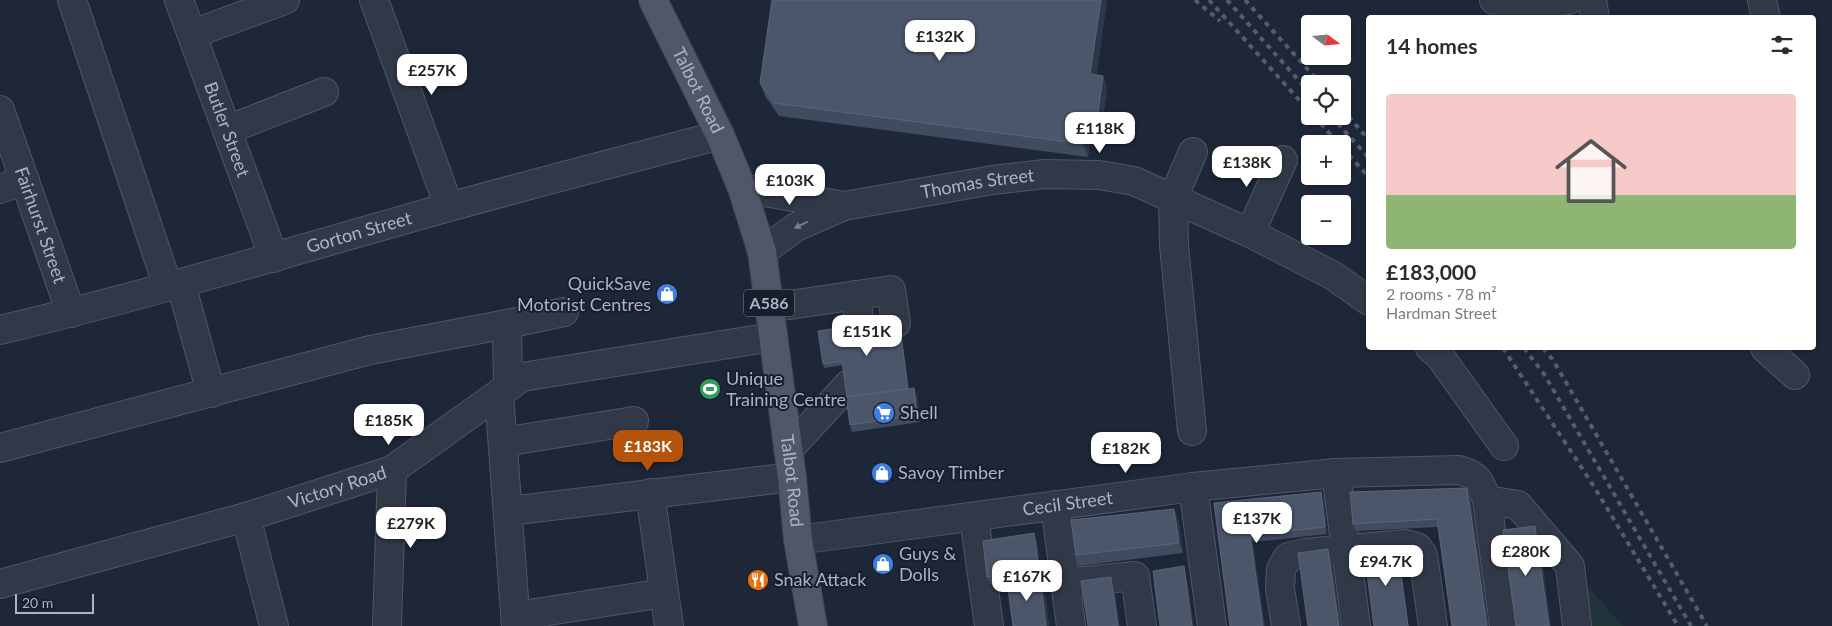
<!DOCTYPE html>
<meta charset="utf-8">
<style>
:root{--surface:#fff;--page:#f7f7f7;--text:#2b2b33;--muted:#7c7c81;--line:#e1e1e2;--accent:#b45309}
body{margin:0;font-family:Lato,sans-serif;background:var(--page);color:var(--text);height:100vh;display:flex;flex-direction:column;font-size:19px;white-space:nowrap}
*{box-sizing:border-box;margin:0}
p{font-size:16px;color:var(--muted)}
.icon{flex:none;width:28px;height:28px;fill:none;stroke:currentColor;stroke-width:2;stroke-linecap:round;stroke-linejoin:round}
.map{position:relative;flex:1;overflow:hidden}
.sheet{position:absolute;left:1366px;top:15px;width:450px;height:335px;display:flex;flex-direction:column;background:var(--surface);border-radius:5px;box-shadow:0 1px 4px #0004}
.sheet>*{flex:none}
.needle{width:32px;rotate:106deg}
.buttons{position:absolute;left:1301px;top:15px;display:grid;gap:10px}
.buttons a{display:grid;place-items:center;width:50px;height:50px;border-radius:5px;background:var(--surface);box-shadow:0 1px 4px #0004;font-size:25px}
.scale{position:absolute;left:15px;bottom:12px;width:79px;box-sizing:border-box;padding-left:5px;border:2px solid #abb3c5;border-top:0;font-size:14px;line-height:18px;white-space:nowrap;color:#abb3c5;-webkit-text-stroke:4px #171e2c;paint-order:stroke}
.price{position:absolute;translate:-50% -42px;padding:0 11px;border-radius:10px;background:#fff;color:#222;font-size:16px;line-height:32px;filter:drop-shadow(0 1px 2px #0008)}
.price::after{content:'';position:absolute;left:50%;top:30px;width:15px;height:11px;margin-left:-8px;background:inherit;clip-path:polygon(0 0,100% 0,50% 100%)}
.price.current{background:var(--accent);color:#fff}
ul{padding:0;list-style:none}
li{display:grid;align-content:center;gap:10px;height:265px;padding:0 20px}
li+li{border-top:1px solid var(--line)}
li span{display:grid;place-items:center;height:155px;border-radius:5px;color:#555}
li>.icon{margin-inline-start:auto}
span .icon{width:90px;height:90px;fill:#fffc;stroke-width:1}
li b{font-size:21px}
h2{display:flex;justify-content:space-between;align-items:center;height:60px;padding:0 20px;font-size:21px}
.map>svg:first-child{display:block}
.green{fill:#203439}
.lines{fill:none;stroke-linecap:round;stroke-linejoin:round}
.minor-casing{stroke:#4f5666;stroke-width:30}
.major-casing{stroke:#3b4251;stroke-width:30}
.minor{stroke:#313948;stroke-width:28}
.major{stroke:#4f5869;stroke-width:28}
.rail{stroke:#535d70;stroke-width:4;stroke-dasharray:5 5;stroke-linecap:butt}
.wall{fill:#414b60}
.shaded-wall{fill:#2e384b}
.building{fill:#4c566b;stroke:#5b6579}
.oneway{fill:#747c8d}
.labels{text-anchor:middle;stroke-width:4;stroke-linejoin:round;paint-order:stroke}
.shield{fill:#171e2c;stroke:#7f8697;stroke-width:1}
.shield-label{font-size:16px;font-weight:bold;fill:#abb3c5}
.street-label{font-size:18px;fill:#abb3c5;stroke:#171e2c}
.poi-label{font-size:18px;fill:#abb3c5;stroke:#171e2c;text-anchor:start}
</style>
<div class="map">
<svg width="1832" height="626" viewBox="0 0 1832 626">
<rect width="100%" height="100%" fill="#1e2738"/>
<path class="green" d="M1573,570L1623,626H1579Z"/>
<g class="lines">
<g class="minor-casing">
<g id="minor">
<path d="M72,0L168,287"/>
<path id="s1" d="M179,0L274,258"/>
<path d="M374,0L449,207"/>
<path d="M1494,0C1509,9 1552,2 1569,0"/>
<path d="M1592,0L1595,18"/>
<path d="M1762,0L1766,18"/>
<path d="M192,34L285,0"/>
<path id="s2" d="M0,110L71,313"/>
<path d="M227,130L324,92"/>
<path d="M742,188L844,206"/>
<path d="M0,189L25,180"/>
<path d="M1250,233L1283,160"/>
<path id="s3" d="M762,252L796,227L844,206L993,180L1045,174L1099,175L1134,181L1250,233L1332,275L1369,301"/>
<path d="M181,284L211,393"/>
<path d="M856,295L860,329"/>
<path d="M769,308L891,290L896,323"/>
<path d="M507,324L564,312"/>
<path id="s4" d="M0,330C151,294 300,249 449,207C539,182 629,159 720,135"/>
<path d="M1430,348L1439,355L1504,446"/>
<path d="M1765,348L1795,375"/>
<path d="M499,394L516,626"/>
<path d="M1192,431L1174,245L1173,198L1193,152"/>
<path d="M503,442L634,421"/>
<path d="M0,448L370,350L507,324L508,387"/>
<path d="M788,450L849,384"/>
<path d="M1336,473L1356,626"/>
<path d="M1193,487L1212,626"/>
<path d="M650,493L669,626"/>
<path d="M1487,500L1518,505L1570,566L1577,626"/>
<path d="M1055,505L1071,626"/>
<path d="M509,511L792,477"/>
<path d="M246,517L274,626"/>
<path d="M974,517L989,626"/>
<path id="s5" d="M798,540L1193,487L1336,473L1459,470C1478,475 1480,482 1487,500L1504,626"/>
<path d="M1074,582L1135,576L1142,626"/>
<path id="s6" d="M0,584L246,517L392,470L522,377L773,337"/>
<path d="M516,616L664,593"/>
<path d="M387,626L392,470"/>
<path d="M1286,626L1280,588L1281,569L1288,557L1305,553L1405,544L1417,547L1423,555L1433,626"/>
</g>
</g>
<g class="major-casing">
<g id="major">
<path id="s7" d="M653,0L720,135L742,188L762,252L792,477L798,540L813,626"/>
</g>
</g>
<use href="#minor" class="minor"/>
<use href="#major" class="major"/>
<g class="rail">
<path d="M1195,0L1220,21"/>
<path d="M1209,0L1310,112"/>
<path d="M1227,0L1310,93"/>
<path d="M1245,0L1321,84"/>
<path d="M1342,109L1369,140"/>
<path d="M1314,116L1339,144"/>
<path d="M1331,116L1369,158"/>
<path d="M1342,148L1369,177"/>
<path d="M1503,348L1593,485L1678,626"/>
<path d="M1524,348L1544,374L1691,626"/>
<path d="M1543,348L1553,360L1707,626"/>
</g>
</g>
<g class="wall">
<path d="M1107,0L1096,75L1103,76L1107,88L1101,132L1091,131L1088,157L779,116L765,96L760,83Z"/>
<path d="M899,319L900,322L908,389L917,395L920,422L852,432L850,425L843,365L824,368L823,364Z"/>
<path d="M1470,495L1489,626H1452L1438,527L1356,531L1353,524Z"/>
<path d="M1324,500L1327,534L1253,542L1214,503Z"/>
<path d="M1178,519L1183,553L1079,566L1076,555Z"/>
<path d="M1037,541L1041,577H1040L1044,587L1049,626H1013L1007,582L990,584L987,577Z"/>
</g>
<g class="shaded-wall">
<path d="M1101,0H1107L1095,86L1090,74Z"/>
<path d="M1103,76L1107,88L1101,132L1097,119Z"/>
<path d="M1087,118L1091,131L1088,157L1083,144Z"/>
<path d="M899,319L900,322L909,396L908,393Z"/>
<path d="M914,388L917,395L920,422L917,415Z"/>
<path d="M1467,488L1470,495L1489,626H1487Z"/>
<path d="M1321,492L1324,500L1327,534L1325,527Z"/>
<path d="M1174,509L1178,519L1183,553L1179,543Z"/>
<path d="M1535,526L1539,536L1551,626H1549Z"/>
<path d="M1034,533L1037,541L1041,577L1039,570Z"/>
<path d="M1250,535L1253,542L1265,626H1263Z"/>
<path d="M1397,546L1399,553L1409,626H1408Z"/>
<path d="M1328,549L1331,556L1341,626H1339Z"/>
<path d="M1184,566L1186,574L1194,626H1192Z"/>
<path d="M1040,577L1044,587L1049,626H1046Z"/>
<path d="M1111,577L1114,584L1120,626H1118Z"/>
</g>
<g class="building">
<path d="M772,0H1101L1090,74L1103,76L1097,119L1087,118L1083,144L774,103L760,83Z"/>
<path d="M899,319L908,389L847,397L842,361L823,364L818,331Z"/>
<path d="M914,388L917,415L850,425L846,397Z"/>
<path d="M1467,488L1487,626H1452L1437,519L1353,524L1350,492Z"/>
<path d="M1321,492L1325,527L1250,535L1263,626H1230L1214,503Z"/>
<path d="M1174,509L1179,543L1076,555L1071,520Z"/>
<path d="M1535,526L1549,626H1516L1503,530Z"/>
<path d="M1034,533L1039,570L987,577L983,541Z"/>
<path d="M1397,546L1408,626H1374L1364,551Z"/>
<path d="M1328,549L1339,626H1308L1298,553Z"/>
<path d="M1184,566L1192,626H1160L1153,571Z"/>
<path d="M1040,577L1046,626H1013L1007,581Z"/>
<path d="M1111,577L1118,626H1088L1081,581Z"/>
</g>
<defs><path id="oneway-solid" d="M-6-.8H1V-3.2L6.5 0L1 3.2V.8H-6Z" transform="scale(1.25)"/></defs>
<use class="oneway" href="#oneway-solid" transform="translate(801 225) rotate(154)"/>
<defs>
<g id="shop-disc" transform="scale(1.125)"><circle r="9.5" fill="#3f7fe0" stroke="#171e2c"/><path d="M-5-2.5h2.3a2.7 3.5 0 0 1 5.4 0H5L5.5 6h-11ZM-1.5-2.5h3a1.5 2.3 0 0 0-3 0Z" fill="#fff"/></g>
<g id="stadium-disc" transform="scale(1.125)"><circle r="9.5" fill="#2e9e5b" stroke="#171e2c"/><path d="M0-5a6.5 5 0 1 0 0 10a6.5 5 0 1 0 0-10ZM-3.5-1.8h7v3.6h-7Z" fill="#fff"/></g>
<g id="supermarket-disc" transform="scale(1.125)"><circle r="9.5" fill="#3f7fe0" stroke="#171e2c"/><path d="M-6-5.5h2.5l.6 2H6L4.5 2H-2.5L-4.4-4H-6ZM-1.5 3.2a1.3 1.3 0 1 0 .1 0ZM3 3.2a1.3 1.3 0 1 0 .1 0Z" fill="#fff"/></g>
<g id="restaurant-disc" transform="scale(1.125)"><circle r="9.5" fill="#e8710a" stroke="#171e2c"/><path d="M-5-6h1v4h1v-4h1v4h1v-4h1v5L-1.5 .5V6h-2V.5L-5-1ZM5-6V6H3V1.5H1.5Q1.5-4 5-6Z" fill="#fff"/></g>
</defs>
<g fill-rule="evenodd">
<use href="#shop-disc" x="667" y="294"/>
<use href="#stadium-disc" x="710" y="389"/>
<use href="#supermarket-disc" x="884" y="413"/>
<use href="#shop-disc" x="882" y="473"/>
<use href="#shop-disc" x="883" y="564"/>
<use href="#restaurant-disc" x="758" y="580"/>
</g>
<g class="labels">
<rect class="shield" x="744" y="289.5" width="50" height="27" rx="4"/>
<g class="shield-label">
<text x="769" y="309">A586</text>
</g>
<g class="street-label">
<text dy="6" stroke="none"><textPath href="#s7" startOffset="101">Talbot Road</textPath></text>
<text dy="6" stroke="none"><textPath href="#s1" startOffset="138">Butler Street</textPath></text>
<text dy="6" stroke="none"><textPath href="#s3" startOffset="230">Thomas Street</textPath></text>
<text dy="6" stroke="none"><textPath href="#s2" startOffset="122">Fairhurst Street</textPath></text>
<text dy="6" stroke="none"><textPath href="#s4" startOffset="372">Gorton Street</textPath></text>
<text dy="6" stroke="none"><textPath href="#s7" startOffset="506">Talbot Road</textPath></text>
<text dy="6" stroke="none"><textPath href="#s6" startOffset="351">Victory Road</textPath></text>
<text dy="6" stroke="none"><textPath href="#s5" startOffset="272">Cecil Street</textPath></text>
</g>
<g class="poi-label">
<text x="651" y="290" text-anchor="end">QuickSave<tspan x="651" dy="21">Motorist Centres</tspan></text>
<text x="726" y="385">Unique<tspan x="726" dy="21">Training Centre</tspan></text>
<text x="900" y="419">Shell</text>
<text x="898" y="479">Savoy Timber</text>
<text x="899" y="560">Guys &amp;<tspan x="899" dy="21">Dolls</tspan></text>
<text x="774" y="586">Snak Attack</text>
</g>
</g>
</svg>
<div class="buttons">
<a><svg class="needle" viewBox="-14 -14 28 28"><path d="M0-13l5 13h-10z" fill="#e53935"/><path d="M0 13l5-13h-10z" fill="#7c7c81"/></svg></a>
<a><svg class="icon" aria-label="locate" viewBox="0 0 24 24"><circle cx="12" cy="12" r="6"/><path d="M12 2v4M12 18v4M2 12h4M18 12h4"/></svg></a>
<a>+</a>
<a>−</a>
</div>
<div class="scale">20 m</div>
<b class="price" style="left:940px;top:62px">£132K</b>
<b class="price" style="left:432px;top:96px">£257K</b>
<b class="price" style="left:1100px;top:154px">£118K</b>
<b class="price" style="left:1247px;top:188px">£138K</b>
<b class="price" style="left:790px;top:206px">£103K</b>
<b class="price" style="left:867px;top:357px">£151K</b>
<b class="price" style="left:389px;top:446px">£185K</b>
<b class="price current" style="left:648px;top:472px">£183K</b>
<b class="price" style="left:1126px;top:474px">£182K</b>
<b class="price" style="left:1257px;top:544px">£137K</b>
<b class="price" style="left:411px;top:549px">£279K</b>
<b class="price" style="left:1526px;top:577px">£280K</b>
<b class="price" style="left:1386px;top:587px">£94.7K</b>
<b class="price" style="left:1027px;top:602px">£167K</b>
<section class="sheet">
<h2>14 homes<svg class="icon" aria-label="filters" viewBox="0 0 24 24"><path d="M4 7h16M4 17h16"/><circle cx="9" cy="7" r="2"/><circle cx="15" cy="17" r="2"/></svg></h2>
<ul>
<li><span style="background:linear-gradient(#f6c9c9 65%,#8fb573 0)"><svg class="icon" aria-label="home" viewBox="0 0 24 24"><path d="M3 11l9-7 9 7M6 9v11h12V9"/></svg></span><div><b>£183,000</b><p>2 rooms · 78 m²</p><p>Hardman Street</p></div></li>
</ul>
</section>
</div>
